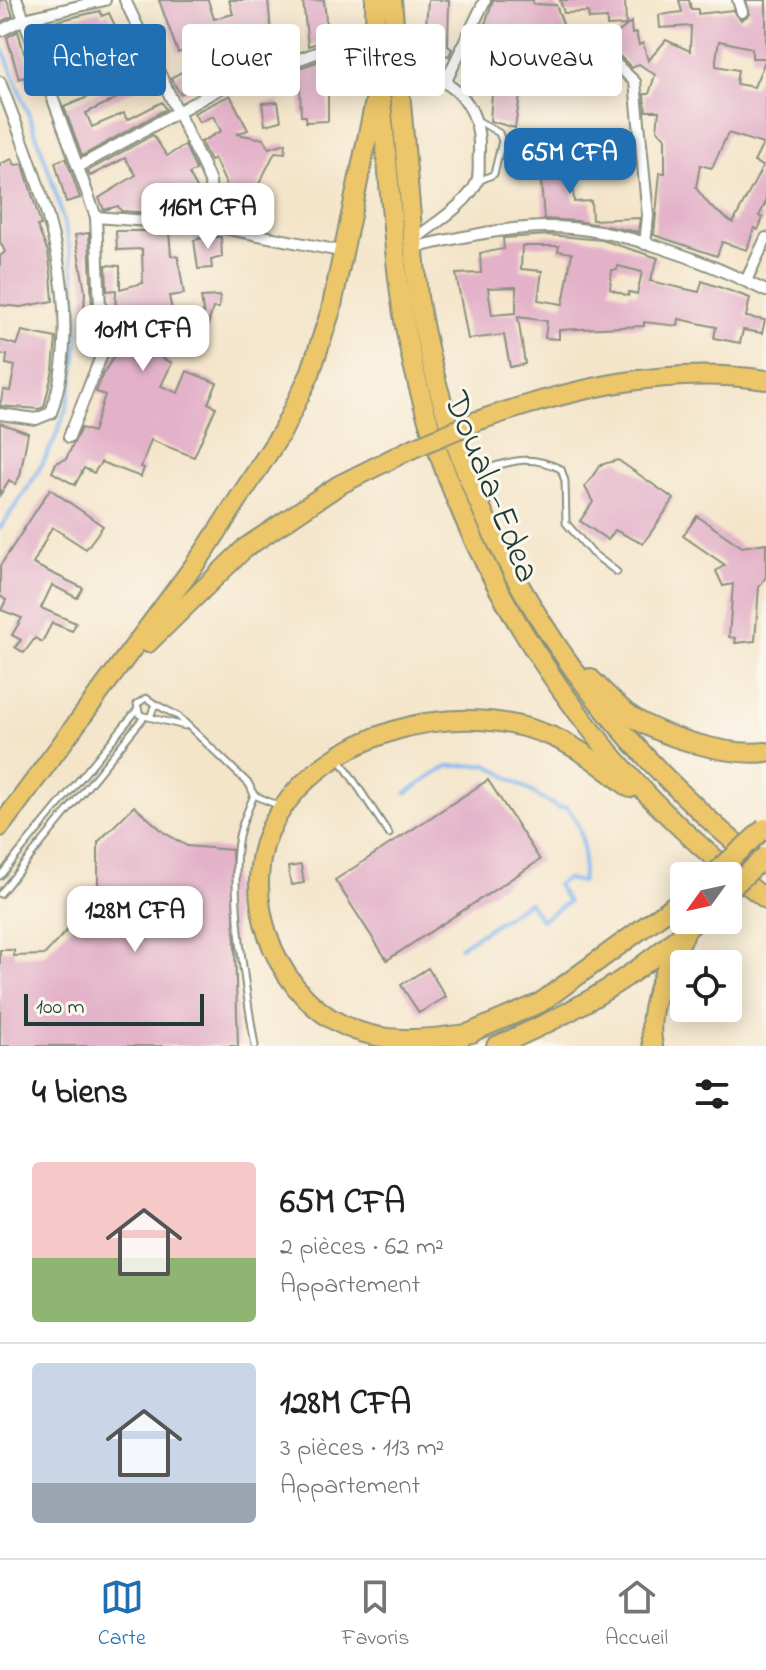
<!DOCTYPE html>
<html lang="fr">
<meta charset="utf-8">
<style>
:root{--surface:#fff;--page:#f2f2f2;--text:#202124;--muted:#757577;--line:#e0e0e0;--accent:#1f6fb2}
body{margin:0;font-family:"Indie Flower",sans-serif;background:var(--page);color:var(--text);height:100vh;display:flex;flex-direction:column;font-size:30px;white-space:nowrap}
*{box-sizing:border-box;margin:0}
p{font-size:26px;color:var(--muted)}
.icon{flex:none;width:44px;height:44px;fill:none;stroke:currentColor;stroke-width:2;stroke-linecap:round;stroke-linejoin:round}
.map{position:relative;height:1046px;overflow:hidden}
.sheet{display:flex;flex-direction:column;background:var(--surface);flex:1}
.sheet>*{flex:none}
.guide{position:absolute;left:24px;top:24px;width:718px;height:72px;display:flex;gap:16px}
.needle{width:52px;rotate:237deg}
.fabs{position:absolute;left:670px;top:862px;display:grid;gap:16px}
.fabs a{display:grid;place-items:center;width:72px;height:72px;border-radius:8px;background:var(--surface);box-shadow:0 4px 20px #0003;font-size:40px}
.scale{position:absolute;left:24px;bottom:20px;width:180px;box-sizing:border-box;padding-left:8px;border:4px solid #1f3d34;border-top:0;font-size:22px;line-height:28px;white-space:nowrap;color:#1f3d34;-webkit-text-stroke:6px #fbf7ec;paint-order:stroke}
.price{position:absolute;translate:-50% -68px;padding:0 18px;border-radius:16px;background:#fff;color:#222;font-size:26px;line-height:52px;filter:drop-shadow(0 2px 4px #0008)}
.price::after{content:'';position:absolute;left:50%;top:48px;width:24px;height:18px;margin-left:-12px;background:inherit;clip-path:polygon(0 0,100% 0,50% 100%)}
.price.active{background:var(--accent);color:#fff}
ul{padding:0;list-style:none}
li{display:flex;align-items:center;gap:24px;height:200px;padding:0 32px}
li+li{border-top:2px solid var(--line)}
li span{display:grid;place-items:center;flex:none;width:224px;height:160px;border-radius:8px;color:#555}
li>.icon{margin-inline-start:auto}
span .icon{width:96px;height:96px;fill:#fffc;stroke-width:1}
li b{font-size:34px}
h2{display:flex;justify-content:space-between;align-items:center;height:96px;padding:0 32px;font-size:34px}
.tag{padding:0 28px;border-radius:8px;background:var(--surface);box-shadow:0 4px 20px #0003;font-size:28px;line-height:72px}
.tag.active{background:var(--accent);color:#fff}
.menu{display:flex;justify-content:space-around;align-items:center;height:112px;border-top:2px solid var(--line);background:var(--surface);font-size:22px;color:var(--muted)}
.menu a{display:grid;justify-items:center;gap:4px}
.menu .active{color:var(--accent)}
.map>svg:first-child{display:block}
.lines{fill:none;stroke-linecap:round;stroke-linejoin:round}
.stream{stroke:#80b6ef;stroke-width:4}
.building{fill:#e3b2c9;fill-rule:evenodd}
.service-casing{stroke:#8a917f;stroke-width:9}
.minor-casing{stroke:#8a917f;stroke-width:14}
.trunk-casing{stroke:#8a917f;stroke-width:22}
.service{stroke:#fff;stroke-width:5}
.minor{stroke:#fff;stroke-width:10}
.trunk{stroke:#ecc669;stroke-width:18}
.trunk-bridge-casing{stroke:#8a917f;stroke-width:22;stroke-linecap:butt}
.trunk-bridge{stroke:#ecc669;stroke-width:18}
.labels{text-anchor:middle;stroke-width:6;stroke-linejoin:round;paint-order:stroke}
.street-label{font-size:36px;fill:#1f3d34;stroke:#fbf7ec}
</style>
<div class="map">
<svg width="766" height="1046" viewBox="0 0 766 1046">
<rect width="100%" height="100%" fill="#fbf7ec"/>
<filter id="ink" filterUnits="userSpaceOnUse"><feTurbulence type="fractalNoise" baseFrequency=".0125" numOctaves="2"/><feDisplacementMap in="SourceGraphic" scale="16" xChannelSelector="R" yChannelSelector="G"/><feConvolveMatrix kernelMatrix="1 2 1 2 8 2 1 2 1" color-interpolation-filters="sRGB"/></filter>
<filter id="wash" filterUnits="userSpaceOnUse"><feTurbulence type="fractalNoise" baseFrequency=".006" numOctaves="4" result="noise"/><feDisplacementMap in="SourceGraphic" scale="32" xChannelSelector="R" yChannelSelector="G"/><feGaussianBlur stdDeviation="1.8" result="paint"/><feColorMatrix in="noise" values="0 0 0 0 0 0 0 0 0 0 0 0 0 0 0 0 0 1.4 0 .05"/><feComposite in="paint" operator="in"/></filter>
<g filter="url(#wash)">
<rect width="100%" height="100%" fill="#f4e5ca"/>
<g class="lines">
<g class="stream">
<path d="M0,41C46,160 108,295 61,423C47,462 24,494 0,528"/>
<path d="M406,793L448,766L488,765L558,808L567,807C586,830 585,854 582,882L565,879L557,885L568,902L541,920L528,902L460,947"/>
</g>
</g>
<g id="blocks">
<g class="building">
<path d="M0,0H7L13,16L0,22Z"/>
<path d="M159,0H208L214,19L233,14L229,0H268L271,31H248V36H239L244,56L221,66L224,74L180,94L171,78L197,63L189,48L178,53Z"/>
<path d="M324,0L328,40L308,46L303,1Z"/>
<path d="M428,0H449L448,46L452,49L449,56L424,50Z"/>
<path d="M493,0H533V4L556,5L567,35L552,38L551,35L518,31L517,40L502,39L504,30L485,24Z"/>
<path d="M560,0H625L626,25L607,26V18L589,19L588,12L564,13Z"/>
<path d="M679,0H689L691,9H698V14L733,10L741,20L750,14L746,0H766V58H752V48L719,41L716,59V66L738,70L736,84L754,87L766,59V202L759,216L763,218L758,230L754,228L747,250L722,242L717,256L654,235L660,173H665V137L657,130L659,111H646L644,94H649L655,75L639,64L632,68L606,43L631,22L632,34L636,33L639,45L643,43L648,61L666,40L690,51L691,26L660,28L659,15L682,12ZM728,133L763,144L754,162L763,166L733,223L711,207L696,188L700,165L712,168Z"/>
<path d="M100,11L102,16L109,13L124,45L111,51L119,67L124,65L138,88L86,113L92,127L124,113L127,120L162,102L166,109L82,156L64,107L107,89L102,76L71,86L61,65L52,68L39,25Z"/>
<path d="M18,31L24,53L40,88L29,91L24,77L19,79L7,37Z"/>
<path d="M328,58V121L306,122V116H301L300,86L290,87V74L298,75L296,69Z"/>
<path d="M493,78L522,83L515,128L490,121Z"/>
<path d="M230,95L248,130L236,134L264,139L269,148L286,143L285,153L275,152L254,194L250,192L239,211L220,201L226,184L214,158L210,161L201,142L221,131L213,116L199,122L194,113Z"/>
<path d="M278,102L281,121L265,125L262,103Z"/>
<path d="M153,135L167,156L185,145L196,170L189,174L197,188L191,192L195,217L166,214L163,205L151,213L121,211L118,206L104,210L99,198L136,175L125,158L90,176L88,171Z"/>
<path d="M521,151L530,157L519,175L510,170Z"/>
<path d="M570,153L574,202L591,201L592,220L640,218L638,232L577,221L544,219L539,156Z"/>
<path d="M66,158L80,198L66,202L55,162Z"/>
<path d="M12,159L15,165L23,164L41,225L37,226L48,252L51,274L53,301L21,307L0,305V256L5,252L0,242V164Z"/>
<path d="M116,231H169L171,255L178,257L184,294L169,296L173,315L175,319L187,317L188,322H192L184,339L159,334L150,352L172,363L161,386L178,393L187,371L217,383L208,403L216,407L194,457L151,440L141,467L144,468L141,477L101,462L94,473L84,468L75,485L52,472L56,463L66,459L81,428L93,432L105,395L96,392L102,376L130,329L109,323L108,316L115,318L116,290L107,291L106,265L120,266V289L143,283L142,249L117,250Z"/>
<path d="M89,233L93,335H83L85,291L75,235Z"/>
<path d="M549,235L602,240L658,258L650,281L699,292L702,281L750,298L746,317L765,320L762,333L743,330L740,343L714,338L716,327L679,319L678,326L644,322V326L559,330V339L545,338L547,321L518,317L525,364L510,367L504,335L468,339L456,274L481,273L480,253L504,249L503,238ZM522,246H559L558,251L572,253L563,304L538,300L542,271L521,269ZM618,266L642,272L637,294L629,292L628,296L610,289L612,270H617ZM516,287V313L492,315L488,288Z"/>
<path d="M206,237H221L222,257L211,260L212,268L198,269L194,240Z"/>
<path d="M220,296L219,308H213L206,332L201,297Z"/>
<path d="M22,331L56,338L53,370L44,407L39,409L0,406L3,390L10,391L15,366L6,364L7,355L0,354V340L17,345Z"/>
<path d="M0,423L28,433L20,476L15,484L9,480L0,495Z"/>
<path d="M618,460L674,499L643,544L615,530L608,540L580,521L593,502L585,487L600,465Z"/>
<path d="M50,489L103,526L86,549L52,527L33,564L83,588L77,598L52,585L41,608L76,623L72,631L52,623L42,642L35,638L24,653L15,647L21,640L12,635L22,618L1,610L6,600L0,596V566Z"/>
<path d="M697,516L742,547L766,543V577L759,587L755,641L735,643L736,638L729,637L733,584L723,586L716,571L725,565L683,536Z"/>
<path d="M488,780L540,860L387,960L335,880Z"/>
<path d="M134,806L165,833L187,846L232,850L238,1046H0V950H14V956L44,955L98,897V842Z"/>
<path d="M301,865L304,883L291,885L288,867Z"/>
<path d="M428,968L446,997L419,1013L401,985Z"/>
</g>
</g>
</g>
<g filter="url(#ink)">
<use href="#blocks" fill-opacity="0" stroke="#8a917f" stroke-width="2"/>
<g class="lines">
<g class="service-casing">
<g id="service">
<path d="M477,120L499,133L502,141L494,174L479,181"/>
<path d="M472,473C508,463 525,452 561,469L565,481L566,523L592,553L617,572"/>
<path d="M155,704L178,716L249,784L254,795C249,808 242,822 239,836C229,888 246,992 255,1046"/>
<path d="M151,715L155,704L146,698L137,704L140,715L185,726"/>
<path d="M341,761L389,834"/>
<path d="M254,795L279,806"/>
<path d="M0,876L137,710"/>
<path d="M0,894L144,717"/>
</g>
</g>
<g class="minor-casing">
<g id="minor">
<path d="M17,0L96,217L102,354L69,437"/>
<path d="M125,0L205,170L210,182L213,226"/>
<path d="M738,0L742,12"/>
<path d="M0,31L24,19L105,0"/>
<path d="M461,48H541L592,41L635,82L648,216L645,244"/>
<path d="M397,59C443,80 481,92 479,151C478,160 480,174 477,182C467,205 433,224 414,240"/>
<path d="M446,81L485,0"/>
<path d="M0,82C40,186 89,301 51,413L36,419L0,414"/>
<path d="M78,167L219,89L375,31"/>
<path d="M96,217L213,226L345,252"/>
<path d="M414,247C459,238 503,227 549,227C618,227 704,260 766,291"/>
<path d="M746,281L766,238"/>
</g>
</g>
<g class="trunk-casing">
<g id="trunk">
<path d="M375,0C375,54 382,108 387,162C393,222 396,283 408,342C454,562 585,766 766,899"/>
<path d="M392,0L418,297C449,482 536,648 668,780C696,807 722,834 754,857"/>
<path d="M477,421C570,389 667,365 766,380"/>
<path d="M148,643L245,548L339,485L409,450"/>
<path d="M590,678C602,690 614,703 627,713C657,736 728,757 766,752"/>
<path d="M0,827L204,552L282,432L310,374L331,310L375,101"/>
<path d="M472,1033C427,1040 382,1045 341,1024C272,990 236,888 275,820C326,732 451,699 543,733C575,744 604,767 630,788"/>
<path d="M460,1037L540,1003L684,898"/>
<path d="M496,1046C569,1016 639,975 697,920"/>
<path d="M653,1046C645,1008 665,968 684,936"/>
</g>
</g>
<use href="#service" class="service"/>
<use href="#minor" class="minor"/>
<use href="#trunk" class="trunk"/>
<g class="trunk-bridge-casing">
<g id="trunk-bridge">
<path d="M409,450L477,421"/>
<path d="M712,876L765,828"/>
<path d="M728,891L766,856"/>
</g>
</g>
<use href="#trunk-bridge" class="trunk-bridge"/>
</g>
</g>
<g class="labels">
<g class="street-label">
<text transform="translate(494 486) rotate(68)" y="13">Douala-Edea</text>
</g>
</g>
</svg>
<div class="fabs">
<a><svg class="needle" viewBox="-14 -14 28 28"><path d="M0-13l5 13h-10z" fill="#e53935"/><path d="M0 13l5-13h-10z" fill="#757577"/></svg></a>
<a><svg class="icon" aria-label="locate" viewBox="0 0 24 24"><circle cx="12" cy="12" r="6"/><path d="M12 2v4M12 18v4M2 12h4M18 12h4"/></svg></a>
</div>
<div class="scale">100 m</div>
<b class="price active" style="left:570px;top:196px">65M CFA</b>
<b class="price" style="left:208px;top:251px">116M CFA</b>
<b class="price" style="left:143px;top:373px">101M CFA</b>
<b class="price" style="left:135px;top:954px">128M CFA</b>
<div class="guide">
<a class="tag active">Acheter</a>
<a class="tag">Louer</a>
<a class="tag">Filtres</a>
<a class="tag">Nouveau</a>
</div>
</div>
<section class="sheet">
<h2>4 biens<svg class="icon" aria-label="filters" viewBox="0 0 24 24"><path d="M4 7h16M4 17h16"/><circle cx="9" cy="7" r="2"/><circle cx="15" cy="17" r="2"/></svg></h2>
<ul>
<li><span style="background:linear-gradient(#f6c9c9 60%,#8fb573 0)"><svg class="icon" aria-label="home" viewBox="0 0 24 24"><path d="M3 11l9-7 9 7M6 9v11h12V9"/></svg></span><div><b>65M CFA</b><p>2 pièces · 62 m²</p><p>Appartement</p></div></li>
<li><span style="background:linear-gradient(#c9d6e8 75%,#9aa5b1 0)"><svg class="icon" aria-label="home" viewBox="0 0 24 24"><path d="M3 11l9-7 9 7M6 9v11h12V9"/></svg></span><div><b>128M CFA</b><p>3 pièces · 113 m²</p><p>Appartement</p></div></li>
</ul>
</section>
<nav class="menu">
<a class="active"><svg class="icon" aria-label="map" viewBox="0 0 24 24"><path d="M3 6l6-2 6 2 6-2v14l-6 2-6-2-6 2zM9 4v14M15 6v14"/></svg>Carte</a>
<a><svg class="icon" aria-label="saved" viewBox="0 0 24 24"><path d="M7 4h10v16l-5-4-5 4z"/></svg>Favoris</a>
<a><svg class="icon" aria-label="home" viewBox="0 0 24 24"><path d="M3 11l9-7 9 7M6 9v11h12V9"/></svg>Accueil</a>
</nav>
